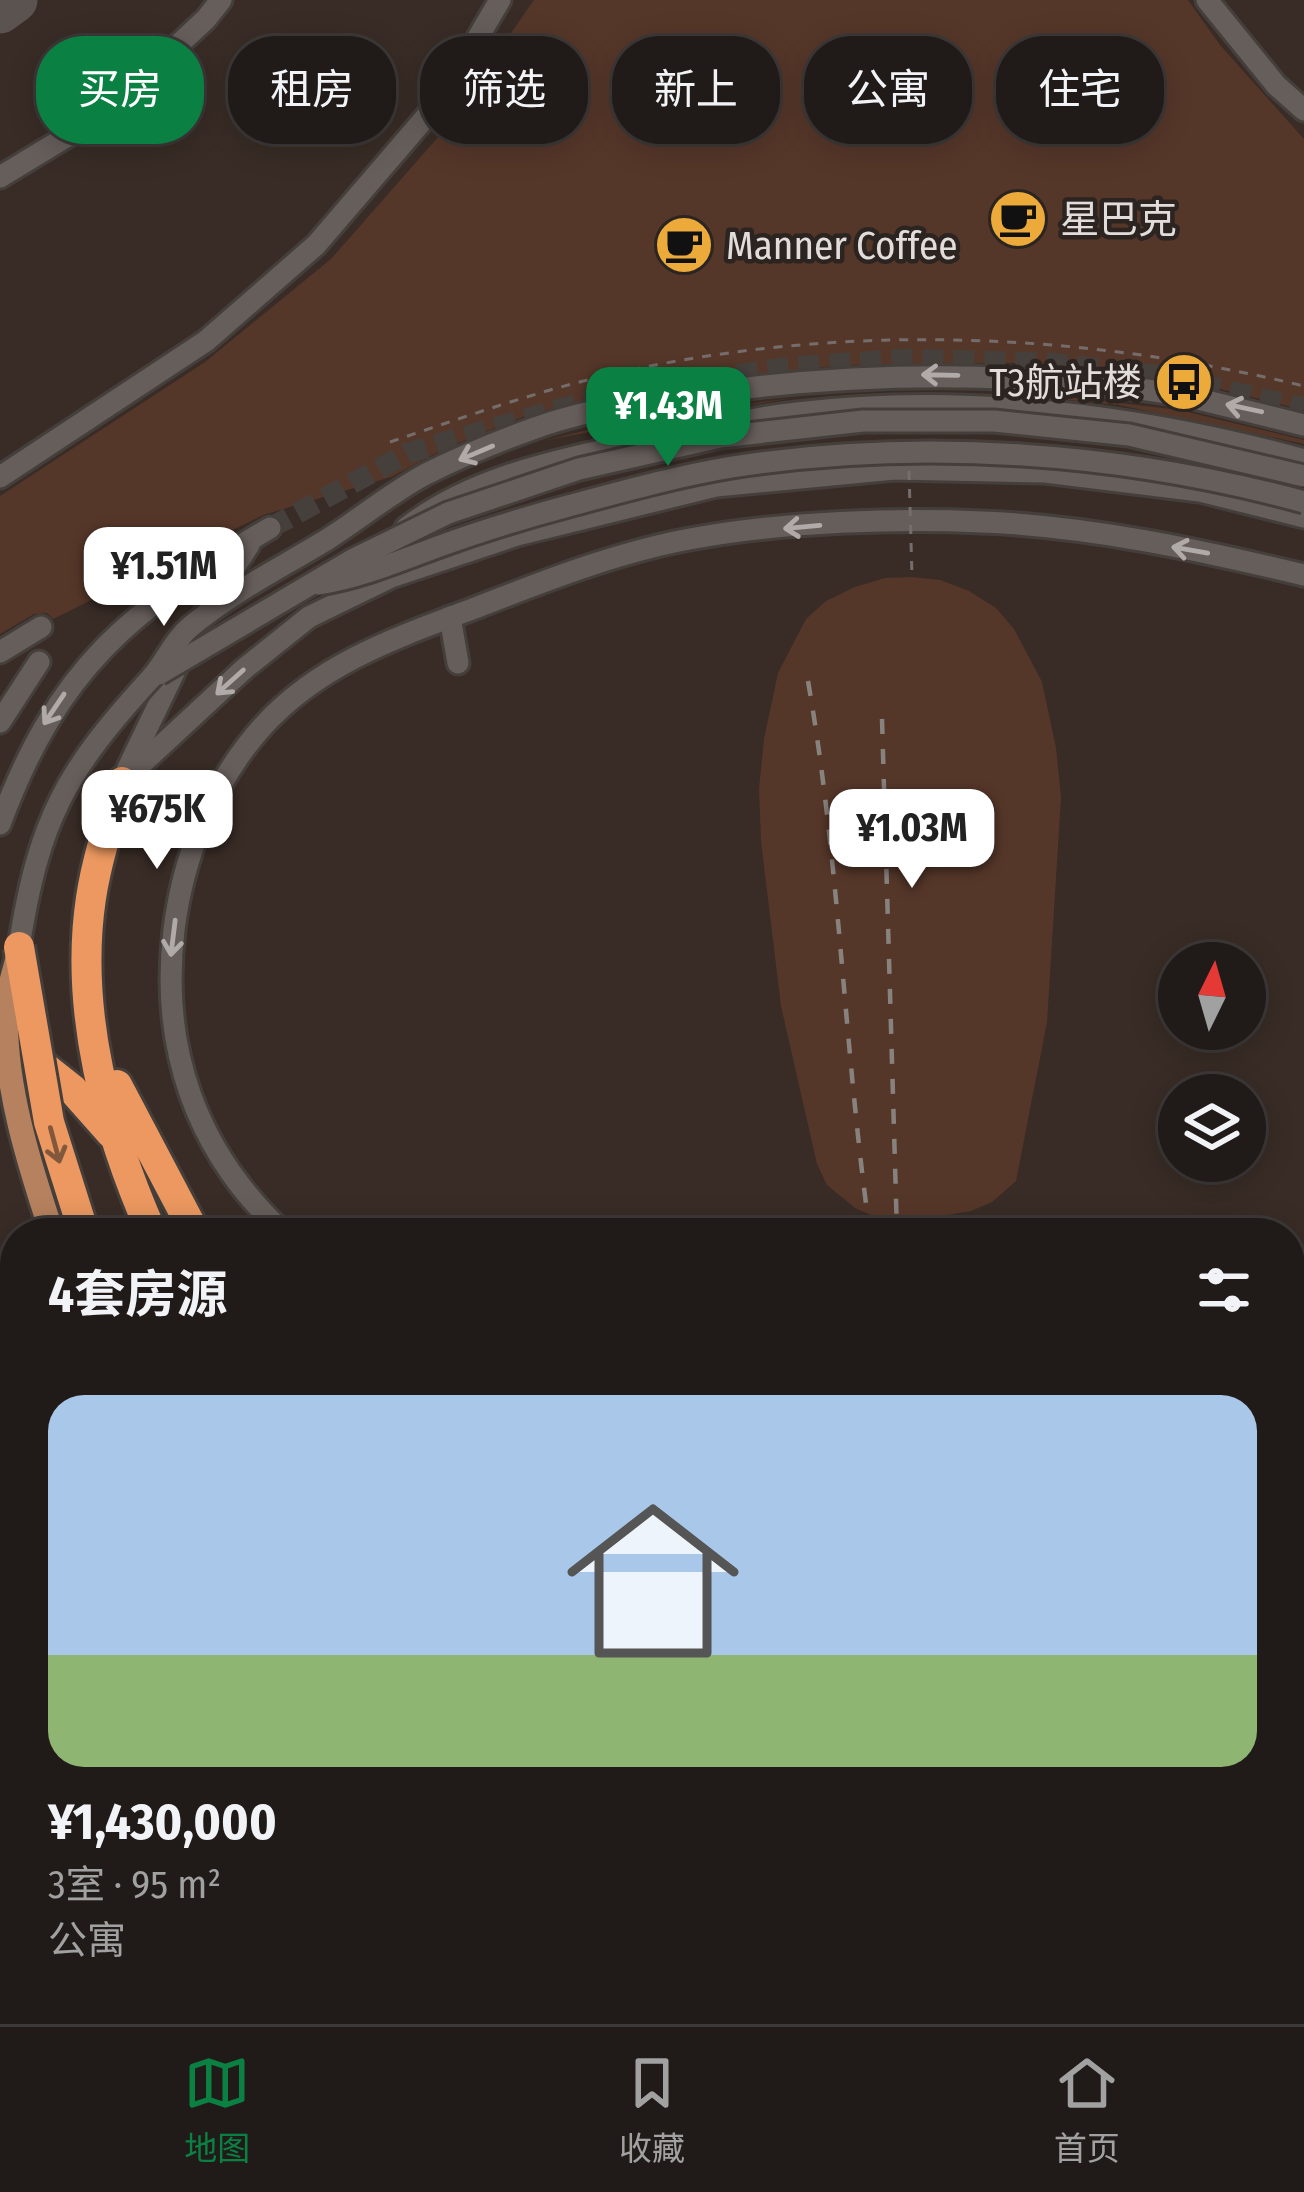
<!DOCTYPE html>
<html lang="zh">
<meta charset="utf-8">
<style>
:root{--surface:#201b19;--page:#282422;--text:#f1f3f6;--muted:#a2a1a2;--line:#3d3938;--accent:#0b8043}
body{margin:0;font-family:"Fira Sans Condensed","Noto Sans SC",sans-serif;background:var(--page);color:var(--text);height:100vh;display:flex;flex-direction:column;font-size:45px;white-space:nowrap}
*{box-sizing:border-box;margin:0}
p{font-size:39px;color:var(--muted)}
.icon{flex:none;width:66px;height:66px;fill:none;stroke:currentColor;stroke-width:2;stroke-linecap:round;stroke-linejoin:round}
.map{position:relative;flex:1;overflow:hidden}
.sheet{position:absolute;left:0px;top:1218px;width:1305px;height:807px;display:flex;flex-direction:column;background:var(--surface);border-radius:48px 48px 0 0;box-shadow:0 6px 30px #0003,0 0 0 3px var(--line)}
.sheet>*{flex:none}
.banner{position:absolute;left:36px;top:36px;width:1233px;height:108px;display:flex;gap:24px}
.needle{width:78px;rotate:5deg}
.fabs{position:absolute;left:1158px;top:942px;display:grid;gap:24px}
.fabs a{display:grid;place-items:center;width:108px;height:108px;border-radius:50%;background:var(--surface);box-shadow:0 6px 30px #0003,0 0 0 3px var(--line);font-size:60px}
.price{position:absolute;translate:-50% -102px;padding:0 27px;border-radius:24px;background:#fff;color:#222;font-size:39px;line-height:78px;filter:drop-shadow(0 3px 6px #0008)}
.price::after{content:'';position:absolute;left:50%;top:72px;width:36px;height:27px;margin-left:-18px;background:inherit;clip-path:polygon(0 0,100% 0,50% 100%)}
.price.on{background:var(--accent);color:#fff}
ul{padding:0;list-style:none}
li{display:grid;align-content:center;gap:24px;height:636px;padding:0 48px}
li span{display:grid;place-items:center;height:372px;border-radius:36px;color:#555}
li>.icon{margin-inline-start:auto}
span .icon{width:216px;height:216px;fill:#fffc;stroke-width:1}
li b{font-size:51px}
h2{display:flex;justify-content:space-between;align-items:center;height:144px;padding:0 48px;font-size:51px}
.tag{padding:0 42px;border-radius:48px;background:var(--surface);box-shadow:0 6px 30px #0003,0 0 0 3px var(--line);font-size:42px;line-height:108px}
.tag.on{background:var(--accent);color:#fff}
.tab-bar{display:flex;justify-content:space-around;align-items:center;height:168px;border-top:3px solid var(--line);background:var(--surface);font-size:33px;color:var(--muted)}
.tab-bar a{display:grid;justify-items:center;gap:6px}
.tab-bar .on{color:var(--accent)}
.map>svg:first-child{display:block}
.built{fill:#392c26;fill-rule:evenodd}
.green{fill:#464829}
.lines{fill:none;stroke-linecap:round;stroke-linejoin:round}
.taxiway{stroke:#5a5350;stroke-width:45}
.building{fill:#553729}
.minor-tunnel{stroke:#46403d;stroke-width:21;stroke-dasharray:21 10;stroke-linecap:butt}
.minor-casing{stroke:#453f3c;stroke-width:27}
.major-casing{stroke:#453f3c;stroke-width:30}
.highway-casing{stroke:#453f3c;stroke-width:36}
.path{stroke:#746d6b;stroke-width:3;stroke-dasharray:9 9;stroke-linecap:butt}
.minor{stroke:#665e5b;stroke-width:21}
.major{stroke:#b6815e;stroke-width:24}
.highway{stroke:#ec9860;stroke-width:30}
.rail{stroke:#88827f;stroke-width:4.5;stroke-dasharray:15 15;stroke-linecap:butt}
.minor-bridge-casing{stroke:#453f3c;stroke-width:27;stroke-linecap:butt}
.major-bridge-casing{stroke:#453f3c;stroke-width:30;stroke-linecap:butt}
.highway-bridge-casing{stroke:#453f3c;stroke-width:36;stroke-linecap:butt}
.path-bridge{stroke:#746d6b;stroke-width:3;stroke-dasharray:9 9;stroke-linecap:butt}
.minor-bridge{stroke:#665e5b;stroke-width:21}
.major-bridge{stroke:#b6815e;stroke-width:24}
.highway-bridge{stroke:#ec9860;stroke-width:30}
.oneway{stroke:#b0aaa8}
.oneway2{stroke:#82583d}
.labels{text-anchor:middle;stroke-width:9;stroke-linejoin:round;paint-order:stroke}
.poi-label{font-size:39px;fill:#e2dddb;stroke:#2b2421;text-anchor:start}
</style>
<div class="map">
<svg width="1304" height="2024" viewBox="0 0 1304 2024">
<rect width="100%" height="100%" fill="#2b2421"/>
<path class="built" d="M0,0H1304V2024H0ZM1179,963H1245V1029H1179ZM1179,1095H1245V1161H1179ZM15,1233H1290V2010H15Z"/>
<g class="green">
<path d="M1304,1844V2024H1207L1214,2010H1290V1867Z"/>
<path d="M503,2010H629L636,2024H511Z"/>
</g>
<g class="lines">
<path class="taxiway" d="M0,11L15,0"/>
</g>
<g class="building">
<path d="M534,0H1188L1220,45L1304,139V410L1184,380L1013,363L842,365L629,389L530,414L446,448L391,477L263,515L53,619L47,613L34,614L0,634V496L205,362L331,259L440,135Z"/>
<path d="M997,393L1068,397L1179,410L1304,440V444L1119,405Z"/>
<path d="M793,398L627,425L542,441L634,419Z"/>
<path d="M912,577L940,580L969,591L996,608L1014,629L1042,682L1056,748L1061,797L1047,1022L1016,1181L992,1202L971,1211L913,1221L873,1216L855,1208L827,1185L817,1164L781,1006L761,841L759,789L764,739L778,673L806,619L826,601L855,587L885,578Z"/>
<path d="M76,2010H292V2024H77Z"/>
</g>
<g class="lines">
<path class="minor-tunnel" d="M270,528L408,453L612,394L790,367L906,359L1049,363L1163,376L1304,408"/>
<g class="minor-casing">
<g id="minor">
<path d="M1207,0L1276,85L1304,110"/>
<path d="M0,177L104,114L206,19L221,0"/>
<path d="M1182,395L1304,425"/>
<path d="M0,477L206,341L316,245L443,97L500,0"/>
<path d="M406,528C466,481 544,463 618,447C677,434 737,420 797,413C964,393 1142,415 1304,460"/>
<path d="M450,617L458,663"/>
<path d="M201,619L249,545"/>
<path d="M0,652L41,627"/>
<path d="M0,722L39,662"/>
<path d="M127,770L181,658"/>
<path d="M122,782L244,669L309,617L391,577L517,535L716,486L894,469L1045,472L1200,491L1304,517"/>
<path d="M0,824C59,666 129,611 270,528"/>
<path d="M284,1233C196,1152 160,1048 174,930C183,856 213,781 264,725C319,665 392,639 467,611C542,582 621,550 701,537C788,522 893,518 982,522C1090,526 1199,550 1304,575"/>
<path d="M1290,1381L1304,1373"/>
<path d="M0,1550L15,1555"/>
<path d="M468,2010L476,2024"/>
</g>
</g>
<g class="major-casing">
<g id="major">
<path d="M1290,1695L1304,1674"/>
<path d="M1290,1839L1304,1816"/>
<path d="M643,2010L650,2024"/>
<path d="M708,2010L710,2024"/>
<path d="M1142,2024L1143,2010"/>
<path d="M1197,2024L1202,2010"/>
</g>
</g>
<g class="highway-casing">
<g id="highway">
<path d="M122,782C110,820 97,858 91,898C74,1010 107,1132 152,1233"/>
<path d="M24,1051L72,1089L111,1133"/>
<path d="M117,1085L195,1233"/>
<path d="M1290,1571L1304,1555"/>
<path d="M1290,1648L1304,1628"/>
<path d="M1290,1784L1304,1763"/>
<path d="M680,2010L687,2024"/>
<path d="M749,2010L755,2024"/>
<path d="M821,2010L826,2024"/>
<path d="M1024,2024L1028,2010"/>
<path d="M1095,2024L1100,2010"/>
<path d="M1164,2024L1169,2010"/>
</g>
</g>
<path class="path" d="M390,442C462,418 534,392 608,375C839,322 1075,331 1304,386"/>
<use href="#minor" class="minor"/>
<use href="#major" class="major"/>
<use href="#highway" class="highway"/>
<g class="rail">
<path d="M808,681C840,864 844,1050 870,1233"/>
<path d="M882,719L897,1233"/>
<path d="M921,2010L922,2024"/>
</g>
<g class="minor-bridge-casing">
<g id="minor-bridge">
<path d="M319,584C362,577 399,561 440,546C484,530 527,517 572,505C624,491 678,476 732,467C920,438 1121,452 1304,502"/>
<path d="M159,674L352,560L448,513L579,469L720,437L863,421H994L1129,435L1304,476"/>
<path d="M19,947C39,819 65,772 152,677C166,661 174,640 190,627C232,592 282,567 328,539C361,518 392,492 426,474C460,457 499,441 535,428C597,406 665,398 730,390C882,371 1031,372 1182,395"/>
</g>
</g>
<g class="major-bridge-casing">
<path id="major-bridge" d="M18,956C14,974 7,992 6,1011C4,1085 29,1164 52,1233"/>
</g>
<g class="highway-bridge-casing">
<path id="highway-bridge" d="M19,947L49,1122L84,1233"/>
</g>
<path class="path-bridge" d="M909,471L912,577"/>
<use href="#minor-bridge" class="minor-bridge"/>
<use href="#major-bridge" class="major-bridge"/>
<use href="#highway-bridge" class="highway-bridge"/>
</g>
<defs><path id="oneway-shaft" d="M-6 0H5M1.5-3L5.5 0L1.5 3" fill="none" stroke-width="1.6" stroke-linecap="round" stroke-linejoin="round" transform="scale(3)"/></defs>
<g class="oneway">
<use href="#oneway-shaft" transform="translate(940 375) rotate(-179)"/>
<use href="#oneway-shaft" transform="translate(1244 408) rotate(-168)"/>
<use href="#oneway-shaft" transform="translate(476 453) rotate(157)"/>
<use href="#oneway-shaft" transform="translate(802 527) rotate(175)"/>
<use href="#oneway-shaft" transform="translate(1190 550) rotate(-170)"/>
<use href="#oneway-shaft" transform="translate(230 682) rotate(138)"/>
<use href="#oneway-shaft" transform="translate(54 709) rotate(124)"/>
<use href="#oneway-shaft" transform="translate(173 938) rotate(97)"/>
</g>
<use class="oneway2" href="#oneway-shaft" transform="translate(55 1145) rotate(75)"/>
<defs>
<g id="cafe-disc" transform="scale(3)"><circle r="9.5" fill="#ebaa39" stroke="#2b2421"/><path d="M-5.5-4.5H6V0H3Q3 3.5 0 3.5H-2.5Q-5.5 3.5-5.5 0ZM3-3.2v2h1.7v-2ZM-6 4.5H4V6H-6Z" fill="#111"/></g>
<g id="bus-disc" transform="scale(3)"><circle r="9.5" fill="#ebaa39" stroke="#2b2421"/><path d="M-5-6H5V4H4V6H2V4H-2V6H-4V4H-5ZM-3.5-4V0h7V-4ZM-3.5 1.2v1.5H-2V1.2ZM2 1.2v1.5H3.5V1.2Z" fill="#111"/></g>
</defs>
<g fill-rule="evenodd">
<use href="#cafe-disc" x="1018" y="219"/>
<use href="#cafe-disc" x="684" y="245"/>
<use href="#bus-disc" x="1184" y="382"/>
</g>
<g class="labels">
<g class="poi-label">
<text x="1060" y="233">星巴克</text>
<text x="726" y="259">Manner Coffee</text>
<text x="1142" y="396" text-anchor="end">T3航站楼</text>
</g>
</g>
</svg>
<div class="fabs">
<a><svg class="needle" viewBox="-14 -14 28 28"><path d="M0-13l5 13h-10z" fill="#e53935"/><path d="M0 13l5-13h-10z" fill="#a2a1a2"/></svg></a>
<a><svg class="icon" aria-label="layers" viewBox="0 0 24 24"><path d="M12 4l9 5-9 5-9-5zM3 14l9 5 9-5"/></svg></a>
</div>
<b class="price on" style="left:668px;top:469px">¥1.43M</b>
<b class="price" style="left:164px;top:629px">¥1.51M</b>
<b class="price" style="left:157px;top:872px">¥675K</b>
<b class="price" style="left:912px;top:891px">¥1.03M</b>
<div class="banner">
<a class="tag on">买房</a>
<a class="tag">租房</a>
<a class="tag">筛选</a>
<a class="tag">新上</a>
<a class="tag">公寓</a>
<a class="tag">住宅</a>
</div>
<section class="sheet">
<h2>4套房源<svg class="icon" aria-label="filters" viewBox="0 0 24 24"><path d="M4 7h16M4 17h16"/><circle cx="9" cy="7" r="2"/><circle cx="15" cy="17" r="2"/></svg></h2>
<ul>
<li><span style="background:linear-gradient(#a9c7e8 70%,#8fb573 0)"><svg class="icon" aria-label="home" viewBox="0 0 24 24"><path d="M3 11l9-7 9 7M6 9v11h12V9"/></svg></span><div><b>¥1,430,000</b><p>3室 · 95 m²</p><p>公寓</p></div></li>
</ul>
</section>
</div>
<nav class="tab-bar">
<a class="on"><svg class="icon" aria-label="map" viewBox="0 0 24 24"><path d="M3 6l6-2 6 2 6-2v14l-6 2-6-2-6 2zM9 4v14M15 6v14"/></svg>地图</a>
<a><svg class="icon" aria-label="saved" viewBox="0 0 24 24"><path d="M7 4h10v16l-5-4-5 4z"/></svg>收藏</a>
<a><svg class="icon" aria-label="home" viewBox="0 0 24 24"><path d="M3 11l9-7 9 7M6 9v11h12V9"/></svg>首页</a>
</nav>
